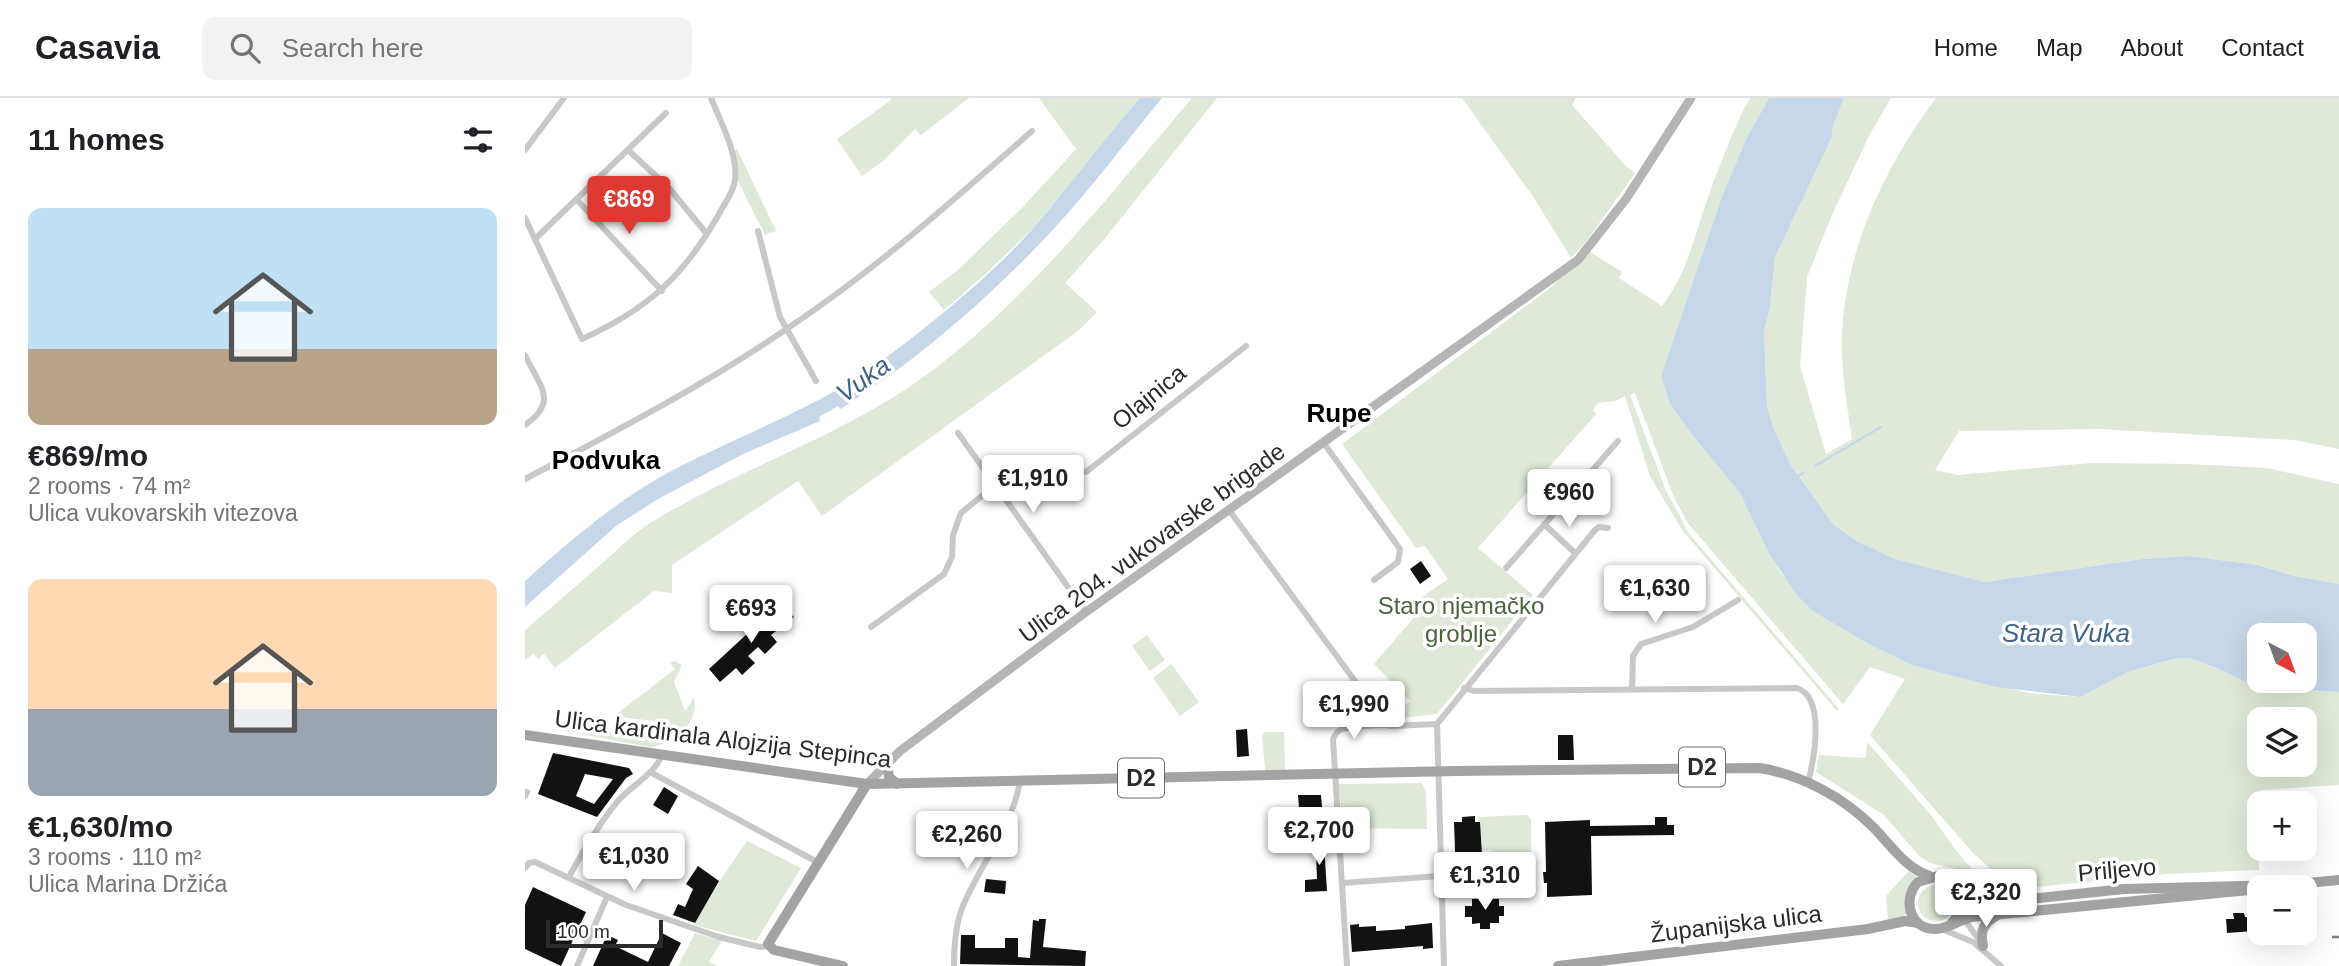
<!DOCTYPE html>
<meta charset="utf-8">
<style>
:root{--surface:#fff;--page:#f2f2f2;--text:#202124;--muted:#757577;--line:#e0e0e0;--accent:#de3a32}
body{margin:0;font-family:Helvetica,sans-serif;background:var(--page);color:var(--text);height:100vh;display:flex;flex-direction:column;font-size:26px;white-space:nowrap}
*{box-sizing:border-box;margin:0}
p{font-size:23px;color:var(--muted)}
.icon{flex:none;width:38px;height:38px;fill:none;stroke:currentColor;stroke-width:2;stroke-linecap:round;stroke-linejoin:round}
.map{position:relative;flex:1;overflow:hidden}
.sheet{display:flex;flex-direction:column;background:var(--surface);width:525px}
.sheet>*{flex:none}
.needle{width:46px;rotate:139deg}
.fabs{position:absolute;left:1722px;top:525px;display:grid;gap:14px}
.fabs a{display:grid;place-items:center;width:70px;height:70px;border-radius:14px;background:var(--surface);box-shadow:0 7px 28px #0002;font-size:35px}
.scale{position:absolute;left:21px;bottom:18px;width:117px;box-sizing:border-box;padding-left:7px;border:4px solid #2b2b2b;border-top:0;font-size:19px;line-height:24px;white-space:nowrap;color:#2b2b2b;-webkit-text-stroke:5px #fff;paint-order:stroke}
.price{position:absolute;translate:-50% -60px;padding:0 16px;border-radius:7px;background:#fff;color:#222;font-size:23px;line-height:46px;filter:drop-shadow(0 2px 4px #0008)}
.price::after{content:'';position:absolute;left:50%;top:42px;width:21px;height:16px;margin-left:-10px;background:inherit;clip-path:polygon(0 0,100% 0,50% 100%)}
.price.selected{background:var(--accent);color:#fff}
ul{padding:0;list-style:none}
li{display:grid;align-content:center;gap:14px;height:371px;padding:0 28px}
li span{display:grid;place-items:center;height:217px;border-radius:14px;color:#555}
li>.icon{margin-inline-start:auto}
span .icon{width:126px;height:126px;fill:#fffc;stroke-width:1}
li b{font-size:30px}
h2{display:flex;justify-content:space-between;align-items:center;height:84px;padding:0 28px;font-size:30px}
header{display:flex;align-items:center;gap:42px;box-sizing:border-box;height:98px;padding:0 35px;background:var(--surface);border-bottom:2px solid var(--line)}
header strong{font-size:33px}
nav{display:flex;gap:38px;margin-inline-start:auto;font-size:24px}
.search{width:490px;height:63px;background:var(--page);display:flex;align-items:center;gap:18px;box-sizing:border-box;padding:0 24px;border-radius:14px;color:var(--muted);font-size:26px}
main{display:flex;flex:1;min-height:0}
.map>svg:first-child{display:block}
.green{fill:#e0e9d9;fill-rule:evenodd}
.water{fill:#c5d7e9;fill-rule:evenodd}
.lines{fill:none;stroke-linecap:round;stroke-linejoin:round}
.stream{stroke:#c5d7e9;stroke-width:2.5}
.building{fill:#121212;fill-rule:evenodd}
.street{stroke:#c8c8c8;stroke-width:6}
.secondary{stroke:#b5b5b5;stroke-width:9}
.primary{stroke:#a3a3a3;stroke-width:10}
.rail{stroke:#808080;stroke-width:2.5;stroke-dasharray:7 5;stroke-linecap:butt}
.labels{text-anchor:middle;stroke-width:7;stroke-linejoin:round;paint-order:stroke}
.shield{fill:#fff;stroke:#6b6b6b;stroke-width:2}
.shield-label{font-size:23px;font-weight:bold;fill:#2b2b2b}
.street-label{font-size:24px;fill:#2b2b2b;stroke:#fff}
.park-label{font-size:24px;fill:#4a653b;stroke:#fff}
.water-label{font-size:26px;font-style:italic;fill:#3d6389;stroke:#fff}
.neighbourhood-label{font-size:26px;font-weight:bold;fill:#000;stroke:#fff}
</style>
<header>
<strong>Casavia</strong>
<div class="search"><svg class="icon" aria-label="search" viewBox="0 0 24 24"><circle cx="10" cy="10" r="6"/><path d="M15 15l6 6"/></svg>Search here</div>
<nav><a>Home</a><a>Map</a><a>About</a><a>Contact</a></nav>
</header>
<main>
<section class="sheet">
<h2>11 homes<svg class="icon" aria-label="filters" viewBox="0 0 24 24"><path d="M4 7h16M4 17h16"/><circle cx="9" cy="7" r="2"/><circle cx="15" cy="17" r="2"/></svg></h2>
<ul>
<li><span style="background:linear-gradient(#bfe0f5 65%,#b9a48a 0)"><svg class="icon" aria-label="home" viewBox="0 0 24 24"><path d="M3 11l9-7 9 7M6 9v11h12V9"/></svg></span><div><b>€869/mo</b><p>2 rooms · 74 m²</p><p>Ulica vukovarskih vitezova</p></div></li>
<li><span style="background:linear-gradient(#ffd9b3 60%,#9aa5b1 0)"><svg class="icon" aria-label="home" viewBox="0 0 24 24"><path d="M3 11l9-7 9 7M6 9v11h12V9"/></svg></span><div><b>€1,630/mo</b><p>3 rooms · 110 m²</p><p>Ulica Marina Držića</p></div></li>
</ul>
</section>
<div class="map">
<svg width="1814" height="868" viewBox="0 0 1814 868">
<rect width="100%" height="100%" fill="#fff"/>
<g class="green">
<path d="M365,0H444L396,37L390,31L358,63L337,78L312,41L366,2Z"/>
<path d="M514,0H615L509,129L462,175L419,212L404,194L434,171L497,110L551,51Z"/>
<path d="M667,0H692L582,138L540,185L572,214L553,233L297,418L273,383L147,467V495L129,493L30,570L19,556L13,561L8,556L0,562V532C27,509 53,486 80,463C94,450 109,435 125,425C215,369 318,339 404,275C507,198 584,97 667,0Z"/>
<path d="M937,0H1051L1047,7L1100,67L1110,75L1061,144L1046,160L1009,100Z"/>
<path d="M1226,0H1244L1221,41L1196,101L1136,278L1145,306L1168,338L1215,395L1256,475L1289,514L1347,548L1387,567L1504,595L1555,599L1603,574L1650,561L1664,560L1689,569L1721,584L1740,589L1814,594V687L1735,692L1737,705H1734V772L1642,776L1488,791L1447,754L1345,637L1380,581L1345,569L1318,606L1162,424L1148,397L1110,295L1105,297L1141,393L1165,437L1314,611L1312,613L1157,432L1125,378L1100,298L1090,303L1073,305L1068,312L1071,316L953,450L1008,497L912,616L868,621L866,619L885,603L849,566L897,510L893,502L923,481L900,448L891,450L817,346L1029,187L1039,174L1064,153L1097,174L1094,180L1137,208C1162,175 1168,143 1181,105C1192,73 1205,41 1219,10ZM1734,621H1780V667H1734Z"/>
<path d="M1319,0H1366L1345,36L1306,119L1282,179L1275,268L1301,356L1327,341C1323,313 1318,284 1317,256C1315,162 1356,74 1411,0H1814V351L1769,342L1575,331L1434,333L1410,372L1433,377L1565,365L1664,366L1742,370L1814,386V486L1769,478L1733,467L1664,458L1617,461L1460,484L1370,461L1330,442L1309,427L1267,369L1249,332L1242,308L1239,234L1245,210L1250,159L1307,39L1308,28Z"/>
<path d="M212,51L251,133L240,137L211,79L206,54Z"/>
<path d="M622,537L640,562L625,573L607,548Z"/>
<path d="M150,563L157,567L149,584L160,613L169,600C174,627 148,647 124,649L35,632L39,621L56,624V631L140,642L143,625L89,618L150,571L145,565Z"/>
<path d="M646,566L674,604L655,618L628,580Z"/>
<path d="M739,634H759L760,672H740L737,638Z"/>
<path d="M1342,644L1406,717L1429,750L1466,794H1456L1431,771L1405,765L1395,759L1359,717L1291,674L1294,657L1341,660Z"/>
<path d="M897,685L901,694L902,731L819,730L813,686Z"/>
<path d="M1002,717L1006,721V758H967L966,752L955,753L953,719Z"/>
<path d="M222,743L276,770L231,843L169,827L179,806Z"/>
<path d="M1384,773L1392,779L1382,817L1363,823L1361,798Z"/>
<circle cx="1411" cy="805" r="18"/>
<path d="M170,835L197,843L184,864L192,868H153Z"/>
</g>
<g class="water">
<path d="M615,0H637C603,41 571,84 535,124C469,196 398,258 316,311L313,308L294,319L295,323L218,356L133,401L91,428L0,509V483C47,441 93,401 148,372C217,336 292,310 355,264C408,225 468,176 511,127C546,85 579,42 615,0Z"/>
<path d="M1244,0H1319L1308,28L1307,39L1250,159L1245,210L1239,234L1242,308L1249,332L1267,369L1309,427L1330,442L1370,461L1460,484L1617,461L1664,458L1733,467L1769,478L1814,486V594L1740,589L1721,584L1689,569L1664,560L1649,561L1603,574L1555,599L1471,589L1387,567L1347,548L1289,514L1271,496L1244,455L1215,395L1168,338L1145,306L1136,278L1196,101L1221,41ZM1734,537H1780V583H1734Z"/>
</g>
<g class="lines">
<g class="stream">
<path d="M1290,368L1356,329"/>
<path d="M1273,378L1278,375"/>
</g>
</g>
<g class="building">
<path d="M896,463L906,478L895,486L885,471Z"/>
<path d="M259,509L269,519L246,537L252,544L240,556L233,549L223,558L230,565L217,577L211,570L195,584L184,571L249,511L253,515Z"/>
<path d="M722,631L724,658L712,659L711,632Z"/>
<path d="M1033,637H1048L1049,662H1033Z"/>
<path d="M28,655L104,670L108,676L101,680L72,719L13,696ZM60,676L88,681L69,706L51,698Z"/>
<path d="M139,689L153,698L143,716L128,707Z"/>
<path d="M773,697H796L797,709L774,710Z"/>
<path d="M950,718V724H955L958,773H954V780H931L929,724H937V719Z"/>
<path d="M1130,719H1142V727H1149V737L1066,738L1067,797L1022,799V785H1019L1018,774H1021L1020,724L1065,722V728L1130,727Z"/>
<path d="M790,732H798L802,793L780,794V782L792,781Z"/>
<path d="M173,768L194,783L170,825L148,817L153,806L160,809L168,791L161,786Z"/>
<path d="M461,781L481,783L480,796L459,794Z"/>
<path d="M8,789L61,814L36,868L0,851V807Z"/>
<path d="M947,801H974V808H979V818H974V825H965V831H955V825L947,826V819H940V808H947Z"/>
<path d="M1708,815H1719L1720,819H1728L1729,833L1702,835L1701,821H1709Z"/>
<path d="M514,821H521L518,849L561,853L560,868L435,866L436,837H450V850H480V840H493V859L505,860L508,822L514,823Z"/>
<path d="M907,825L908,850L898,851V848L827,854L825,827L834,826V829L851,828V833L880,831V828Z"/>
<path d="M137,835L156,845L144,868H68L82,837L93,842L90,848L123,864Z"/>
</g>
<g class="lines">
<g class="street">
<path d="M0,52L39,0"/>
<path d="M103,52L144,90L182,136"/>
<path d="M52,102L137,193"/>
<path d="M0,120L57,241C123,211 158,179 194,116C199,106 209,94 210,82C213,55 196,25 186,0"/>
<path d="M233,133L255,219L291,283"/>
<path d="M11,140L141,15"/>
<path d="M0,257C15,289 34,303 0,327"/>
<path d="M433,335L561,514"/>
<path d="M798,344L875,451L873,464L849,482"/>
<path d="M0,381C89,334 180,287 263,230C350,172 429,102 507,33"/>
<path d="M704,412L861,625"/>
<path d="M1019,426L1050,455"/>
<path d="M981,470L1093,343"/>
<path d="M346,529L419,476L427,459L428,437L436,415L470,387L504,369L561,374L721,248"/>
<path d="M939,590L949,593L1272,590C1301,600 1289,661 1283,685"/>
<path d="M1107,591L1108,558L1116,546L1168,529L1213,502"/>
<path d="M912,626L1070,432L1074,429L1083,430"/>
<path d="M125,674L294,765"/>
<path d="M0,698L2,694"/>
<path d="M0,770L4,765L10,764L101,807L194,839L235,849L243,848"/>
<path d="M44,779C58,753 73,727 92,704C105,688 131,676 137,656"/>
<path d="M817,785L915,778"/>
<path d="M1439,821L1457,846"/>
<path d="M1419,832L1448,844L1476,868"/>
<path d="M52,868L82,799"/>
<path d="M429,868C429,850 430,831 436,813C453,768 487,732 495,683"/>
<path d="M822,868L808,641C811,636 810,635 815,632C822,628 862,626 867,628L912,626L919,868"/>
</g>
<path class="secondary" d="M342,686L375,653L561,514L1053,162L1101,101L1166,0"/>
<g class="primary">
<path d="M0,637L342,686L931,673L1235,670C1277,677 1318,699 1348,729C1365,746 1381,771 1405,778"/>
<path d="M362,664L364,679L372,686"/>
<path d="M1751,788L1814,782"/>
<path d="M1434,792L1448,802L1466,805L1599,791L1757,787"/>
<path d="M1426,826C1444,808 1438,785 1413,778L1393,784C1377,800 1384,832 1411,831C1424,831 1435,821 1447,819L1734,791"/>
<path d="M1458,848C1455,833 1458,825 1471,818"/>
<path d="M318,868L249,852L243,846L342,686"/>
<path d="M1033,868L1343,831L1380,823L1393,825"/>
</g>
<path class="rail" d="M1807,839H1814"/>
</g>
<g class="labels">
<g class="shield">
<rect x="1154" y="649.5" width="46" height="39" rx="5"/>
<rect x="593" y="660.5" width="46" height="39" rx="5"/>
</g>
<g class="shield-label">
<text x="1177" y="677">D2</text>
<text x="616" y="688">D2</text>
</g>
<g class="street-label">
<text transform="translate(624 299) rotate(-39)" y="8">Olajnica</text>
<text transform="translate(627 445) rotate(-36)" y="8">Ulica 204. vukovarske brigade</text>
<text transform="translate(198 641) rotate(7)" y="8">Ulica kardinala Alojzija Stepinca</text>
<text transform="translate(1592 772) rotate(-5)" y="8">Priljevo</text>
<text transform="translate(1211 826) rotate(-7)" y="8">Županijska ulica</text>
</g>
<g class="park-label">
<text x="936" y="516">Staro njemačko<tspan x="936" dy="28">groblje</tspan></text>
</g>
<g class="water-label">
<text transform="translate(338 281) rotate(-36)" y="9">Vuka</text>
<text x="1541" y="544">Stara Vuka</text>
</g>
<g class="neighbourhood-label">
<text x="814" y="324">Rupe</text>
<text x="81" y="371">Podvuka</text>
</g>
</g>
</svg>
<div class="fabs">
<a><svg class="needle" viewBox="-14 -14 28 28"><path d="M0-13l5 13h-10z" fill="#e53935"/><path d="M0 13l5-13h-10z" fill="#757577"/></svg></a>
<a><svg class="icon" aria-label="layers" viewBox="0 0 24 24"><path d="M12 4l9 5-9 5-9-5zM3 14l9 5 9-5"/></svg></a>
<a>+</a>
<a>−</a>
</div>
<div class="scale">100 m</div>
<b class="price selected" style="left:104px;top:138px">€869</b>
<b class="price" style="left:508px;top:417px">€1,910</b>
<b class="price" style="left:1044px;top:431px">€960</b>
<b class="price" style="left:1130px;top:527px">€1,630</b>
<b class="price" style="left:226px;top:547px">€693</b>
<b class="price" style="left:829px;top:643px">€1,990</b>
<b class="price" style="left:794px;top:769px">€2,700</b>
<b class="price" style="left:442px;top:773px">€2,260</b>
<b class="price" style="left:109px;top:795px">€1,030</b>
<b class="price" style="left:960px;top:814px">€1,310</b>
<b class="price" style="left:1461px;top:831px">€2,320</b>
</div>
</main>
